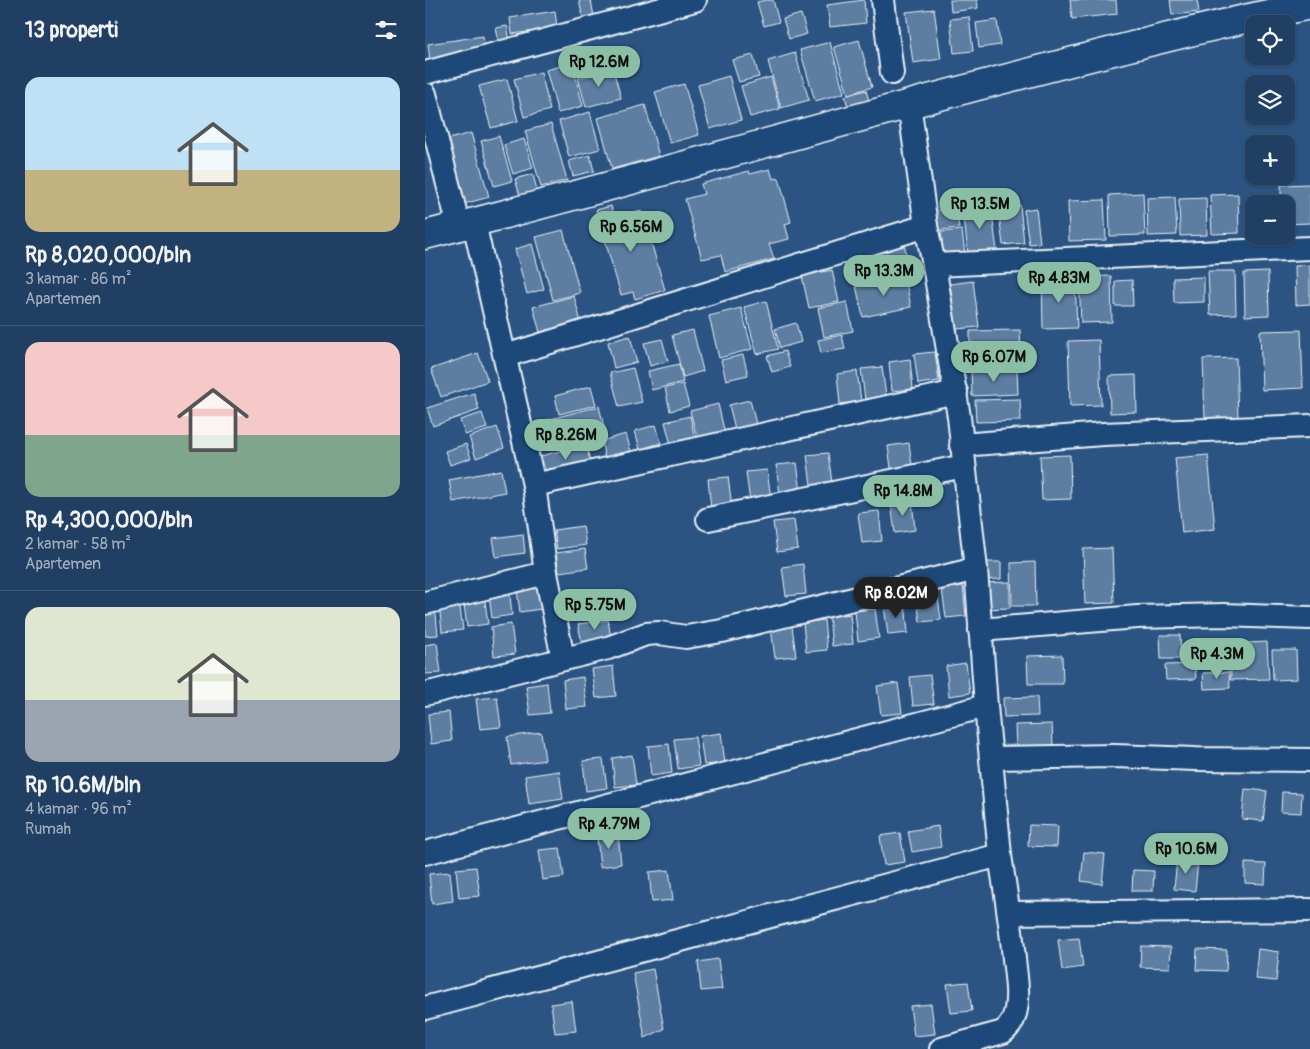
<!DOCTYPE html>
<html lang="id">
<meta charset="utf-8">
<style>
:root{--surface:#203f62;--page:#284668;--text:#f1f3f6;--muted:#a2afbe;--line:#3d5877;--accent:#8abfa5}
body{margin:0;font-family:Pangolin,sans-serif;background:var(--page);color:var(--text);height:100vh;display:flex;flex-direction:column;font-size:19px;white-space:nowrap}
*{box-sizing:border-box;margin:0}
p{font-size:16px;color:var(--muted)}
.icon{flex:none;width:28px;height:28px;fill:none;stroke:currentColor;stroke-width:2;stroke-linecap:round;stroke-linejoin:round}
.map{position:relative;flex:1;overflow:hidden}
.panel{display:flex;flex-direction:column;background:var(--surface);width:425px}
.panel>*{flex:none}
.controls{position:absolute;left:820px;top:15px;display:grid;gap:10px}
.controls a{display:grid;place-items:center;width:50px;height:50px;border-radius:10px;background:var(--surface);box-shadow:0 1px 4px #0004,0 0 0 1px var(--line);font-size:25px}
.price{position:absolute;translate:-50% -42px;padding:0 11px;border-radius:18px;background:var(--accent);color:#111;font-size:16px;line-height:32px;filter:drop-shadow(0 1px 2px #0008)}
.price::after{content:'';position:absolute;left:50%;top:30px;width:15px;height:11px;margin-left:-8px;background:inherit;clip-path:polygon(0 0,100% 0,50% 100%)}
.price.on{background:#222;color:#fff}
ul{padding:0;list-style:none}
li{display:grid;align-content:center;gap:10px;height:265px;padding:0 25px}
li+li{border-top:1px solid var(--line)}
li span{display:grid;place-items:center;height:155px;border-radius:15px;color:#555}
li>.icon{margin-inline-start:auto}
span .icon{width:90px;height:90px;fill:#fffc;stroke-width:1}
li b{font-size:21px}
h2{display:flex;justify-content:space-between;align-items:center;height:60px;padding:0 25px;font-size:21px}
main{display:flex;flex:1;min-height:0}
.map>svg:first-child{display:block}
.building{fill:#5d7da1;stroke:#e8f1f8}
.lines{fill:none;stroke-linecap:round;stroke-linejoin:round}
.street-casing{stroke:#e8f1f8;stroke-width:26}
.secondary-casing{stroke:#e8f1f8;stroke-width:31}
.street{stroke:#1f4a7a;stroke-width:22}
.secondary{stroke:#1f4a7a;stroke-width:28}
</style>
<main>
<section class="panel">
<h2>13 properti<svg class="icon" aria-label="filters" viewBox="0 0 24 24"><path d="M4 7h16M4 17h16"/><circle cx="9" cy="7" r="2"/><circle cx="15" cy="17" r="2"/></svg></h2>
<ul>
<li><span style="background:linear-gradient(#bfe0f5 60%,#c2b280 0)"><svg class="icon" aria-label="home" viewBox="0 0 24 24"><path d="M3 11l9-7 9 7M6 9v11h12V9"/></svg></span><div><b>Rp 8,020,000/bln</b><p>3 kamar · 86 m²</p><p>Apartemen</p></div></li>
<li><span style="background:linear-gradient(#f6c9c9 60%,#7fa58c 0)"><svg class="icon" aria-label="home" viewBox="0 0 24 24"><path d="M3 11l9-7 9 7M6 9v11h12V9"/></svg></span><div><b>Rp 4,300,000/bln</b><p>2 kamar · 58 m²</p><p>Apartemen</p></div></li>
<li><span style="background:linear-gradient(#dfe7d0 60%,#9aa5b1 0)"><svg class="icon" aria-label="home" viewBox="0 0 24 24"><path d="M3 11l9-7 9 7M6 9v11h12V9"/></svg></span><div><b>Rp 10.6M/bln</b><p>4 kamar · 96 m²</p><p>Rumah</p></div></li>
</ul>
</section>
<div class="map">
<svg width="885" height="1049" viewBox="0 0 885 1049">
<rect width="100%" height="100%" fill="#2b5482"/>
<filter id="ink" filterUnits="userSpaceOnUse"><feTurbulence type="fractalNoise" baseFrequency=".02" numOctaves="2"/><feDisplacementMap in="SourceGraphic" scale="10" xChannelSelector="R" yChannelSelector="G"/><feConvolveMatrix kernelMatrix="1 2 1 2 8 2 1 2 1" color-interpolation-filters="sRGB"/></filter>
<g filter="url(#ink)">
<g class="building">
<path d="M154,0H166L169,17L158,19Z"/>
<path d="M341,0H348L354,22L339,26L332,2Z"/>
<path d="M439,0L441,23L405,27L402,5Z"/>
<path d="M525,0H552L553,8L526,12Z"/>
<path d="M645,0H691L692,14L647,19Z"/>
<path d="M745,0H772L774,12L747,15Z"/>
<path d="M509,9L516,59L488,63L481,12Z"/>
<path d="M130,11L132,28L87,34L85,18Z"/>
<path d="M376,14L382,34L364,39L358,19Z"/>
<path d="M544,17L548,51L529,53L525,19Z"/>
<path d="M572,20L575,45L554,48L551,23Z"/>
<path d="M82,26L86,46L75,48L71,28Z"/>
<path d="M58,36L60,51L5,60L3,44Z"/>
<path d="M434,40L447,87L423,94L409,47Z"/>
<path d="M405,42L419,93L390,101L375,50Z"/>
<path d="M370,53L384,100L356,108L343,61Z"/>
<path d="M328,55L334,77L314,82L307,60Z"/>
<path d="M147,63L158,106L133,113L121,70Z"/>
<path d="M188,69L196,98L161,107L153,78Z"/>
<path d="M116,72L125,110L99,117L89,79Z"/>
<path d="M304,76L316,120L285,129L273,85Z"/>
<path d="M346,77L355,109L325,117L316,86Z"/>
<path d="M82,79L93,121L66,128L54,86Z"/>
<path d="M259,84L274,135L245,143L230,92Z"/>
<path d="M441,90L445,105L424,111L420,96Z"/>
<path d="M220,105L234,156L187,169L173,118Z"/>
<path d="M165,112L175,149L144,157L134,121Z"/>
<path d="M126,124L142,180L116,187L100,131Z"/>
<path d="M46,133L64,197L35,205L17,141Z"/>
<path d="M74,136L87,181L69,186L56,141Z"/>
<path d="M99,139L108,168L88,174L79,145Z"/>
<path d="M165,155L169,171L148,176L144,161Z"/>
<path d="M345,169L348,179L354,178L366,222L360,224L364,239L344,244L349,259L300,272L296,255L277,259L260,199L279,194L276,184L324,171L325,174Z"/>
<path d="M108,174L112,191L95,196L90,179Z"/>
<path d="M885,184V223L861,224V204H856V185Z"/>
<path d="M718,193L720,235L685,236L684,195Z"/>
<path d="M813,194L814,233L787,234L785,195Z"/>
<path d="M750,197L752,235L723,236L722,198Z"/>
<path d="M781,198L782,235L755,236L754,199Z"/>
<path d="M679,200L681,240L644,241L643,201Z"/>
<path d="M566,205L572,251L543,254L538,208Z"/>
<path d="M595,205L599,243L578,245L573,207Z"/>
<path d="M186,206L189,218L217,211L240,290L210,299L208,292L196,295L171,210Z"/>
<path d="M531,208L534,228L509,231L507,211Z"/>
<path d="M611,208L615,243L604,244L599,210Z"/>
<path d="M138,230L155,293L128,300L111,237Z"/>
<path d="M537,230L540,255L519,257L516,232Z"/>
<path d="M479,243L483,263L439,273L434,253Z"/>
<path d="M107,244L119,289L102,294L90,249Z"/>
<path d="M885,265V304L871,305L870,266Z"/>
<path d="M407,270L414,302L384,308L377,276Z"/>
<path d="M783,271H810L811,314L785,315Z"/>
<path d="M843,272L844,315L820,316L819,273Z"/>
<path d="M686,276L687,322L656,323L654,277Z"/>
<path d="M480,277L486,307L438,317L431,286Z"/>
<path d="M779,277V302L749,303L748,278Z"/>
<path d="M650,279L652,328L618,329L617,280Z"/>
<path d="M707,280L708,306H690V281Z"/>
<path d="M548,281L554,327L531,329L525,284Z"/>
<path d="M149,296L157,326L116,336L108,307Z"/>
<path d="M341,301L353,349L332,354L319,307Z"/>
<path d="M422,302L428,331L399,337L393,308Z"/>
<path d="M316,308L327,349L294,358L284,316Z"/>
<path d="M371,323L376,342L355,348L350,329Z"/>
<path d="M268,330L278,371L258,377L247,335Z"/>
<path d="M595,330L596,354L545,355V331Z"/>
<path d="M876,330L878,388L837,390L835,331Z"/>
<path d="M417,335L420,349L396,353L393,340Z"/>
<path d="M205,336L212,362L189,368L183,342Z"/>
<path d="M237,339L243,361L225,366L219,343Z"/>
<path d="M674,340L676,405L645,406L643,341Z"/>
<path d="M360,351L365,367L347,372L342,356Z"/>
<path d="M510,352L514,381L493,384L489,354Z"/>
<path d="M53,353L63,381L16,397L6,369Z"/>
<path d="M318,355L323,375L301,380L296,360Z"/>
<path d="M811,358L813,418L780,419L778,359Z"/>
<path d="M485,359L488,389L467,391L464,362Z"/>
<path d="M254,364L258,382L227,390L223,371Z"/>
<path d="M457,367L461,396L440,399L436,369Z"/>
<path d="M208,368L217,402L194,407L185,373Z"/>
<path d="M592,370L593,394L547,396L546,371Z"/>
<path d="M432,371L436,401L415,404L412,374Z"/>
<path d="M711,375L712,412L685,413L684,376Z"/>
<path d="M258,384L264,406L245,411L240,388Z"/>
<path d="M166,386L171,405L134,414L130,396Z"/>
<path d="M49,393L54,410L8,426L2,408Z"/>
<path d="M595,399L596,421L551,422L550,400Z"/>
<path d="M325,400L332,428L311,433L304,405Z"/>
<path d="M293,404L300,434L273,441L265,411Z"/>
<path d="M174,406L179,427L124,441L118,421Z"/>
<path d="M57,413L62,428L40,435L35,420Z"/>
<path d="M265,416L270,439L246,445L240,422Z"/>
<path d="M231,425L236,443L215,449L210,431Z"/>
<path d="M72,427L79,448L51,458L44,437Z"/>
<path d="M201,434L207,455L181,462L176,441Z"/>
<path d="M484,443L488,473L467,475L463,446Z"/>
<path d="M41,444L46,458L25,465L20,451Z"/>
<path d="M161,444L166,466L122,477L116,456Z"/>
<path d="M403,453L407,483L386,485L382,455Z"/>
<path d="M645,455L646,499L617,500L615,456Z"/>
<path d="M783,455L790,529L757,533L750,458Z"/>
<path d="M372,463L376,492L355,494L351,465Z"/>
<path d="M76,470L80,492L28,502L24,480Z"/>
<path d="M342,470L346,499L325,502L321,472Z"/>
<path d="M303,477L307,506L286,509L283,479Z"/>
<path d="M487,501L490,530L470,533L466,503Z"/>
<path d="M454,511L457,541L437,543L433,513Z"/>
<path d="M369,520L373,549L352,552L348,522Z"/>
<path d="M158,526L161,545L132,549L129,530Z"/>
<path d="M98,534L100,553L71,557L68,538Z"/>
<path d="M687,548L689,603L660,604L658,549Z"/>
<path d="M160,549L163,568L134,572L131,553Z"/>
<path d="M553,562H576V579L554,580Z"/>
<path d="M610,562L611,606H587L586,563Z"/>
<path d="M378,564L381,594L361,596L357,567Z"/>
<path d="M112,580L116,609L95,612L91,583Z"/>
<path d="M585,582V608L557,609L556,583Z"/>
<path d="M84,586L87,615L67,618L63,588Z"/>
<path d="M538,586L541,616L521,618L517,589Z"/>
<path d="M512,590L516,620L495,622L491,593Z"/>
<path d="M59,594L63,624L42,627L38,597Z"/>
<path d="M190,594L192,613L163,618L160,599Z"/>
<path d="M34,600L38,630L17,632L14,603Z"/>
<path d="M480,603L483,633L463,635L459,606Z"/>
<path d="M10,605L13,635L0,636V606Z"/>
<path d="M450,609L454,638L433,641L430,611Z"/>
<path d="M425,614L428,644L407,646L404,617Z"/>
<path d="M183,620L186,639L157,643L153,624Z"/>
<path d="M399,620L402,650L381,652L378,623Z"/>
<path d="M86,624L90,654L69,656L66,627Z"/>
<path d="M367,626L371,656L350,658L346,628Z"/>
<path d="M735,635H755L756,659H736Z"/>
<path d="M842,642L844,679L806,680L805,644Z"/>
<path d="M12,643L16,673L0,674V645Z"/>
<path d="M798,643L799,666L776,667V644Z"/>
<path d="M847,650H871L872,679L848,680Z"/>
<path d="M637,655L638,684H603L602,656Z"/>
<path d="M541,663L545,693L524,696L521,666Z"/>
<path d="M770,664L771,679L741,680L740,665Z"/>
<path d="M188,666L191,696L171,698L167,669Z"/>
<path d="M804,672L805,688L779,689L778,673Z"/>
<path d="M505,675L509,704L488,706L485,677Z"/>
<path d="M158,677L162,707L141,709L138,680Z"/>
<path d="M122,683L125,713L105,715L101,686Z"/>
<path d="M473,683L477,713L456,715L452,686Z"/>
<path d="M72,697L76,727L55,729L51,699Z"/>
<path d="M612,697L613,716L579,717L578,698Z"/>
<path d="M24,712L27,741L6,744L3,714Z"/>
<path d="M627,724L628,746L591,747L590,725Z"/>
<path d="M116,732L120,760L86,765L82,737Z"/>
<path d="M296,733L300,763L279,765L275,736Z"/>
<path d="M270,737L274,766L253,769L249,739Z"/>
<path d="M244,744L247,773L226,776L223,746Z"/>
<path d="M207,755L211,785L190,787L187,758Z"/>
<path d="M178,759L182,788L161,791L158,761Z"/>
<path d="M134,771L138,799L104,804L100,776Z"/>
<path d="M820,789L842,791L838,821L817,819Z"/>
<path d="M857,792L877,793L876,813L856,812Z"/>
<path d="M604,825L633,826L632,847L603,846Z"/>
<path d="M513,826L516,847L487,852L483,831Z"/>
<path d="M475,833L480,862L459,865L455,836Z"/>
<path d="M193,834L196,864L175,867L172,837Z"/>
<path d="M135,848L139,877L118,880L114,850Z"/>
<path d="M659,852L680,854L677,884L656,881Z"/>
<path d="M752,859L773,861L770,891L749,889Z"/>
<path d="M820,863L841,864L840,884L820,883Z"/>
<path d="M51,867L55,896L34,898L31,869Z"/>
<path d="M244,870L248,900L227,902L224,872Z"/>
<path d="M708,870L729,871L728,891H707Z"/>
<path d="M25,872L28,901L7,904L4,874Z"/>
<path d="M654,938L658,967L637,970L633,940Z"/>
<path d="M716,946L746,947L745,968L715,967Z"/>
<path d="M772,949L802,950L801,971L771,970Z"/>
<path d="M833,949L854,952L851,981L830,979Z"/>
<path d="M293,959L297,989L276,991L273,962Z"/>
<path d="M228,969L239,1029L220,1038L208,973Z"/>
<path d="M543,982L547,1011L526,1013L522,984Z"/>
<path d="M147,1001L151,1031L130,1033L126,1004Z"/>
<path d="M506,1004L510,1034L489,1036L485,1006Z"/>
</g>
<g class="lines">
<g class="street-casing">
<g id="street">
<path d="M458,0L467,73"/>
<path d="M0,73L270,0"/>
<path d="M0,94L34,227"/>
<path d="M484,103L501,226L509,265L534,417L551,569L561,706L575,855"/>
<path d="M49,223L109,485L121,573L138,659"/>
<path d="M509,265L885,248"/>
<path d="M80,356L501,226"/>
<path d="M536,445L678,434L885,426"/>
<path d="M109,485L531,392"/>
<path d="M283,519L539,466"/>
<path d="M0,603L121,573"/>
<path d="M555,630L712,617L799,615L885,618"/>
<path d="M0,694L183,648L221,634L234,633L261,637L297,631L551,569"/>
<path d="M567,758L690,756L770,759L885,760"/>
<path d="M0,853L561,706"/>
<path d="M585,913L885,910"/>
<path d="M0,1008L575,855C580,889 586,924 589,959C591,977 595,1000 589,1017C587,1024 583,1028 578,1032L516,1049"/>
</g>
</g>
<g class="secondary-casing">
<path id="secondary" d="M0,235C199,184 396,126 595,75C691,50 787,25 885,5"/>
</g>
<use href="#street" class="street"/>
<use href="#secondary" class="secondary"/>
</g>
</g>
</svg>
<div class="controls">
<a><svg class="icon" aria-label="locate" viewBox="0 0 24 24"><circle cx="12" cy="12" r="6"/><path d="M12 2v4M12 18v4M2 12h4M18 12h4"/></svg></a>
<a><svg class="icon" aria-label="layers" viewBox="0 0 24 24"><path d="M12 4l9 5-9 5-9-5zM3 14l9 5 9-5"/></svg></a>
<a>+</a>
<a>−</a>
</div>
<b class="price" style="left:174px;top:88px">Rp 12.6M</b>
<b class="price" style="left:555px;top:230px">Rp 13.5M</b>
<b class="price" style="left:206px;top:253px">Rp 6.56M</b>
<b class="price" style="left:459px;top:297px">Rp 13.3M</b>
<b class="price" style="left:634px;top:304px">Rp 4.83M</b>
<b class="price" style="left:569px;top:383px">Rp 6.07M</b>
<b class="price" style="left:141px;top:461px">Rp 8.26M</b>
<b class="price" style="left:478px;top:517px">Rp 14.8M</b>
<b class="price on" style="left:471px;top:619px">Rp 8.02M</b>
<b class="price" style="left:170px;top:631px">Rp 5.75M</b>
<b class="price" style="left:792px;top:680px">Rp 4.3M</b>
<b class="price" style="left:184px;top:850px">Rp 4.79M</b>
<b class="price" style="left:761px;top:875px">Rp 10.6M</b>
</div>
</main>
